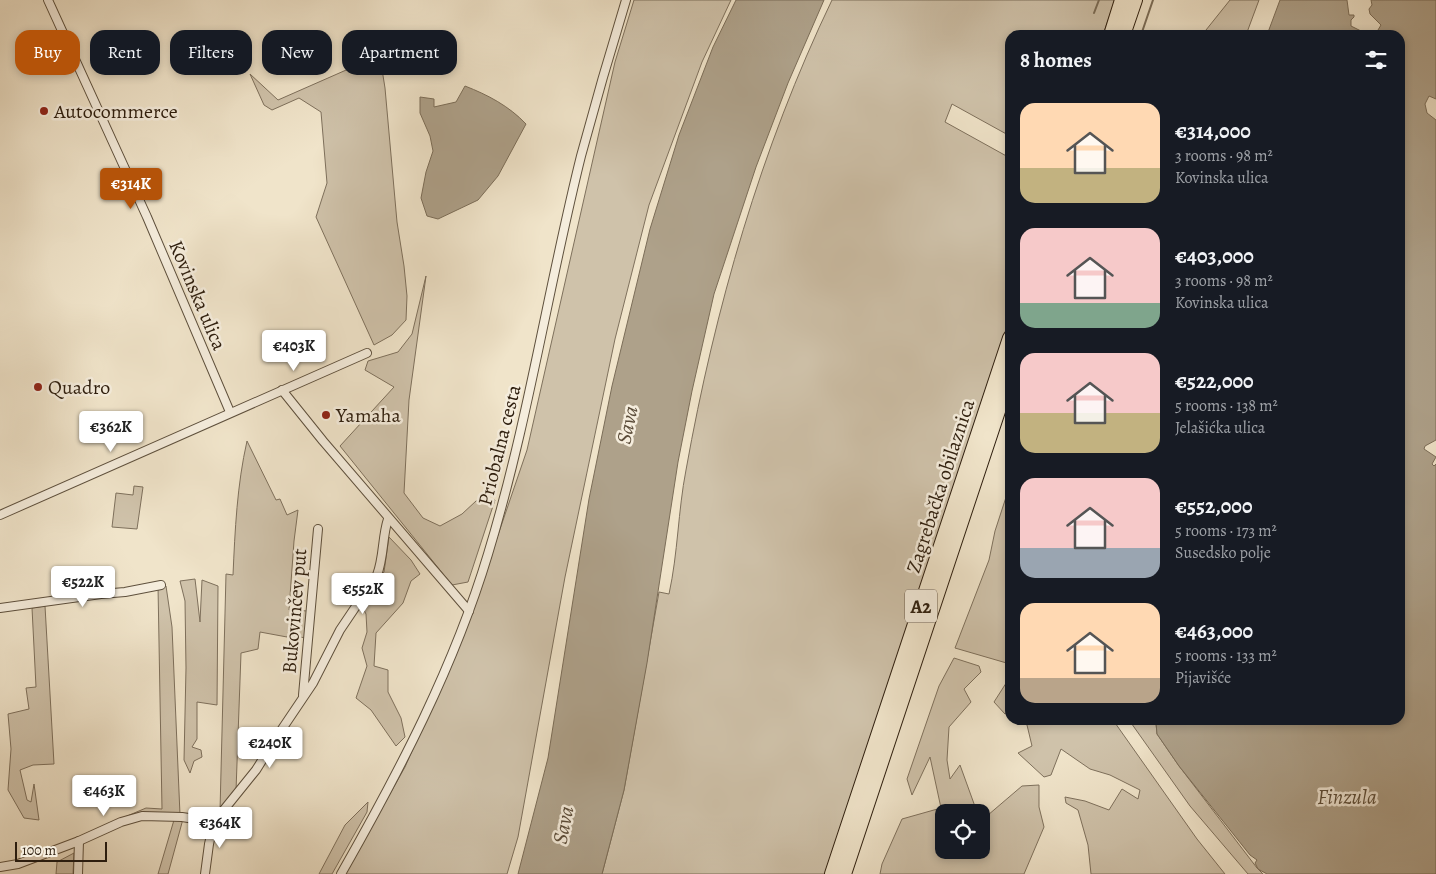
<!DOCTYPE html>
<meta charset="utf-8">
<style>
:root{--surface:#171b24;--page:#20242c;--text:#f1f3f6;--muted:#9ea1a6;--accent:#b45309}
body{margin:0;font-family:Alegreya,serif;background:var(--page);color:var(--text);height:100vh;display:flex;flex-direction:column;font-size:19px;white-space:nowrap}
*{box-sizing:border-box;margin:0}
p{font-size:16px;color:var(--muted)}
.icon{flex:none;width:28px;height:28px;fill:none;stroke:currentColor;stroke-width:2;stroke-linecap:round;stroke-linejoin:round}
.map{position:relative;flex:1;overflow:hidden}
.panel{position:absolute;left:1005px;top:30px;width:400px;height:695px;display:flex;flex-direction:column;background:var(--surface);border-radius:15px;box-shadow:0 2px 8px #0003}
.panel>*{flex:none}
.guide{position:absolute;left:15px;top:30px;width:475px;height:45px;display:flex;gap:10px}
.fabs{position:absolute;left:935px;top:804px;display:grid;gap:10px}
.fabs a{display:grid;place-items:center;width:55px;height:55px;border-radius:10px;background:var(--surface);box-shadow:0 2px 8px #0003;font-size:25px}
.scale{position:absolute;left:15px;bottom:12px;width:92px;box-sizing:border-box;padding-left:5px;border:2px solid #2e1e0e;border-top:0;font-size:14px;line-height:18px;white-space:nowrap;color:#2e1e0e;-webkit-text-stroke:4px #f5eddd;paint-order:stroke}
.price{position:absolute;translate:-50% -42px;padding:0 11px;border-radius:5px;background:#fff;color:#222;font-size:16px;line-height:32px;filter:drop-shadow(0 1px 2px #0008)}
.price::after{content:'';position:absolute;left:50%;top:30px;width:15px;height:11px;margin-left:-8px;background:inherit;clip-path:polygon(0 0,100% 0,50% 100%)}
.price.current{background:var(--accent);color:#fff}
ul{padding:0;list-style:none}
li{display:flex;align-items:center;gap:15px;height:125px;padding:0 15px}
li span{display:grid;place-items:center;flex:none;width:140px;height:100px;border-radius:15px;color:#555}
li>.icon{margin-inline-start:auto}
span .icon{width:60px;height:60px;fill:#fffc;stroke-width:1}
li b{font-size:21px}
h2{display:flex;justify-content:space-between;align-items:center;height:60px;padding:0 15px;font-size:21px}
.tag{padding:0 18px;border-radius:15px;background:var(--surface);box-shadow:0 2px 8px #0003;font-size:18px;line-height:45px}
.tag.current{background:var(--accent);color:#fff}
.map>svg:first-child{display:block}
.green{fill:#cfc2aa;stroke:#7e705c}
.water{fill:#aea18a;stroke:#7b6d58}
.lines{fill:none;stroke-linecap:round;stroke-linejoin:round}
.stream{stroke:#7b6d58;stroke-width:2}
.minor-casing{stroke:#5e503d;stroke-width:10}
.motorway-casing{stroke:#2e1e0e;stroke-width:16}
.minor{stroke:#f5eddd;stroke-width:8}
.motorway{stroke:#f0e4ca;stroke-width:14}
.poi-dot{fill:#8f2418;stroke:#f5eddd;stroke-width:2}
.labels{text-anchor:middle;stroke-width:5;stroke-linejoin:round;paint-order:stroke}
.shield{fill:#f5eddd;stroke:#6a5c4c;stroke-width:1}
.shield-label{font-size:19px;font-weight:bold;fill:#2e1e0e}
.poi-label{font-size:20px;fill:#2e1e0e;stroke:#f5eddd;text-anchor:start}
.street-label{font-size:20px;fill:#2e1e0e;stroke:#f5eddd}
.water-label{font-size:21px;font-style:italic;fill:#5b4c39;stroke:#f5eddd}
</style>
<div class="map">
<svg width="1436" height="874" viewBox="0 0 1436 874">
<rect width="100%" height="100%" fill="#f0e4ca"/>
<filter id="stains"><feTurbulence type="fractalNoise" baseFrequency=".004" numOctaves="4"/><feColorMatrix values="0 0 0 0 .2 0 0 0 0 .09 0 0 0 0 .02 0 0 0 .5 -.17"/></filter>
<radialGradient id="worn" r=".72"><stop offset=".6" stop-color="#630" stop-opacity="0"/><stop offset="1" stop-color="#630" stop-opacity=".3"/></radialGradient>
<g class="green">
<path d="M634,0H731L702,62L649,205L615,339L565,577L518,837L507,874H345L405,767L469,620L527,450L615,62Z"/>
<path d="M832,0H1115L1103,35H1010V136L952,104L945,122L1010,158V317L825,874H602L624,790L659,592L669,594C678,553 678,511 686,470C715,308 761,148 832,0Z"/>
<path d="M1230,0H1259L1246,35H1202Z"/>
<path d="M378,56L381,63L385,88L397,222L404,266L407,296L406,320L392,335L374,345L316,217L327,183L321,112L299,98L272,110L264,105L250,74L278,100Z"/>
<path d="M426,276L409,400L404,493L423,518L440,526L462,514L476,501L495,500L468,582L452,585L340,446L394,387L365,370L368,361L398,352L412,334Z"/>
<path d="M247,441L276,500L280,499L287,515L298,510L294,541L289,610L308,611L306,638L288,635L287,637L260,632L258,649L241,653L236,791L220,811L226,574L233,575C235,530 237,485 247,441Z"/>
<path d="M1010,485V664L955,648L989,560L995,531Z"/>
<path d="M134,486L143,487L137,529L112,527L116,493L133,495Z"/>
<path d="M389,537L411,560L420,574L411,581L403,603L376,633L374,666L388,670V692L401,718L405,737L396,746L371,710L356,698L367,666L362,648L367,632L366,614L359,601L384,572Z"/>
<path d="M195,579L200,622L202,580L218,586L217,705L197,702V739L192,747L201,750L202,757L194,761L190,773L184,760L186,668L185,601L180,581Z"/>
<path d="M158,586H166L172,627L180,815L113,822L146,808L162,809Z"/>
<path d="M45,606L54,764L33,765L20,770L27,800L31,802L34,784L39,820L24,818L8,790L11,749L8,714L29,709L26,688L36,687L32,608Z"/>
<path d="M954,658L979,666L981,672L964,689L971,702L949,727L947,760L950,779L960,765L977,812H944V850H981V821L1022,786L1039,785V807L1044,827L1024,874H880L882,864L902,819L941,808L930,757L912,795L907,779L939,686Z"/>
<path d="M1010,677V712L1005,714L994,702Z"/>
<path d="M1020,720H1113L1197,839L1225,874H1091L1088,845L1078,810L1066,803L1065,797L1085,801L1109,810L1122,789L1138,799L1140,790L1110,775L1090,769L1061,749L1051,775L1044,777L1018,753L1032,746L1027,725Z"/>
<path d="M1129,720H1153L1156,723L1157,734L1179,766L1257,868L1263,874H1248L1190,806Z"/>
<path d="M368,802L367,812L332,874H319L345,825Z"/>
<path d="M183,819L168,874H158L174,820Z"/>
<path d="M74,853L73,874H56L57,862Z"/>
</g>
<g class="water">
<path d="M736,0H824L788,83L756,167L714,294L692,391L678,462L647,663L624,790L602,874H518L548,758L589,499L612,386L650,229L679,135L713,47Z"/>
<path d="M1280,0H1347L1349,15H1354V17L1351,20V26L1369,35H1267Z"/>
<path d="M1371,0H1436V99L1429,96L1425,104L1427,113L1436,120V440L1425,446L1424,449L1436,457L1432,464L1434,466L1436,464V874H1267L1258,869L1255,863L1257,860L1250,855L1179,766L1157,734L1156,723L1153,720H1400V35H1375L1381,25L1370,14L1369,9L1372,5Z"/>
<path d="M465,86C488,95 509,106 526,124L498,176L478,200L438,219L427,216L421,198L426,172L433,151L430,136L420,113V97L434,99V107L456,102Z"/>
</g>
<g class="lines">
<g class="stream">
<path d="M1094,13L1099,0"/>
<path d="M1141,35L1153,0"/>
</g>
<g class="minor-casing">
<g id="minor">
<path d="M48,0L147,217L230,412"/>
<path d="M282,390L323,441L469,611"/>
<path d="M0,515L367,353"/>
<path d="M0,608L101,594L125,592L161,585"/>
<path d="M303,695L318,529"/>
<path d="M0,867L18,864L79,841L121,822L142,816L182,817L214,822"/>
<path d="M78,874L79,841"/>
<path d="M205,874L209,844L214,822L256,770L278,735L313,683L340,630L377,575C384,557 382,537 388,519"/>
<path d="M341,874C399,772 454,667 488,554C528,423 548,288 581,156C595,104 610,52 626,0"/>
</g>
</g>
<g class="motorway-casing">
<g id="motorway">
<path d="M1111,35L1122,0"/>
<path d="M1123,35L1135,0"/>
<path d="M832,874L1010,338"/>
<path d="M844,874L1010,375"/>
</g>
</g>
<use href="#minor" class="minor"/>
<use href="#motorway" class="motorway"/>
</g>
<g class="poi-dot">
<circle cx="44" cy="111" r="5"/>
<circle cx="38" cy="387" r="5"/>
<circle cx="326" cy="415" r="5"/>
</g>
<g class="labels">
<rect class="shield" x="905" y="589.5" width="32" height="33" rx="4"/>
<g class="shield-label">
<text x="921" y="613">A2</text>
</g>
<g class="poi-label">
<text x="54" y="118">Autocommerce</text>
<text x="48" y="394">Quadro</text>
<text x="336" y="422">Yamaha</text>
</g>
<g class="street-label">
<text transform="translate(198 295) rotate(67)" y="7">Kovinska ulica</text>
<text transform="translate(499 445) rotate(-76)" y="7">Priobalna cesta</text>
<text transform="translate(940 486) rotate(-72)" y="7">Zagrebačka obilaznica</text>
<text transform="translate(294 611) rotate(-85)" y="7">Bukovinčev put</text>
</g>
<g class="water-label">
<text transform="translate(627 425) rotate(-78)" y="7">Sava</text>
<text x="1347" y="804">Finzula</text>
<text transform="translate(563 825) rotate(-79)" y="7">Sava</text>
</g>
</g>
<rect width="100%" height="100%" filter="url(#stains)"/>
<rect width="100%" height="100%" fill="url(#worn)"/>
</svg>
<div class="fabs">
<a><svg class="icon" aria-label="locate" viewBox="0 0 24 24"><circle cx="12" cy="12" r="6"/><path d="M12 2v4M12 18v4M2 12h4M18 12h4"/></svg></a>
</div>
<div class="scale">100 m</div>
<b class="price current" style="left:131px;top:210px">€314K</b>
<b class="price" style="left:294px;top:372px">€403K</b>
<b class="price" style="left:111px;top:453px">€362K</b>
<b class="price" style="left:83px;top:608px">€522K</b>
<b class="price" style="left:363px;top:615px">€552K</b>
<b class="price" style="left:270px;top:769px">€240K</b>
<b class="price" style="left:104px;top:817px">€463K</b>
<b class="price" style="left:220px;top:849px">€364K</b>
<div class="guide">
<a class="tag current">Buy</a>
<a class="tag">Rent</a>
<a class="tag">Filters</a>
<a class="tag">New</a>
<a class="tag">Apartment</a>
</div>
<section class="panel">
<h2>8 homes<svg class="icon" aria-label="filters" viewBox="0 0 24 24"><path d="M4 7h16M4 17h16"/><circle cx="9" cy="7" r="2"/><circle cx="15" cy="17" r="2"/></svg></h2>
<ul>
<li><span style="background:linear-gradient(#ffd9b3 65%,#c2b280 0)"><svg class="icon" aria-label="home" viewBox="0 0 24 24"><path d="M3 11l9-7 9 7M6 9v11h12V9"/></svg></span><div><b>€314,000</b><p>3 rooms · 98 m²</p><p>Kovinska ulica</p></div></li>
<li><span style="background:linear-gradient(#f6c9c9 75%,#7fa58c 0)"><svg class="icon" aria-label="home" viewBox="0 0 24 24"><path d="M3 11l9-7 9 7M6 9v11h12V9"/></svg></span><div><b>€403,000</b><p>3 rooms · 98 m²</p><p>Kovinska ulica</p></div></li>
<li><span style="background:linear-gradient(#f6c9c9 60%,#c2b280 0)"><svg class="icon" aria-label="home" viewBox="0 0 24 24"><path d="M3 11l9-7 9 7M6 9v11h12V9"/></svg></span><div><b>€522,000</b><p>5 rooms · 138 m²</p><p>Jelašićka ulica</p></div></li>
<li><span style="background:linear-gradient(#f6c9c9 70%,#9aa5b1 0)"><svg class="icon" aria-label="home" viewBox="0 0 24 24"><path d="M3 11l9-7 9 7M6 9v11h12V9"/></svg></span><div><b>€552,000</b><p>5 rooms · 173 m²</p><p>Susedsko polje</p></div></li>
<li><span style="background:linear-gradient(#ffd9b3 75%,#b9a48a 0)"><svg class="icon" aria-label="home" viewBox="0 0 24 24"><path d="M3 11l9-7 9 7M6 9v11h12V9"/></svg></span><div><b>€463,000</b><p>5 rooms · 133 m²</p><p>Pijavišće</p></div></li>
</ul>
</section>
</div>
